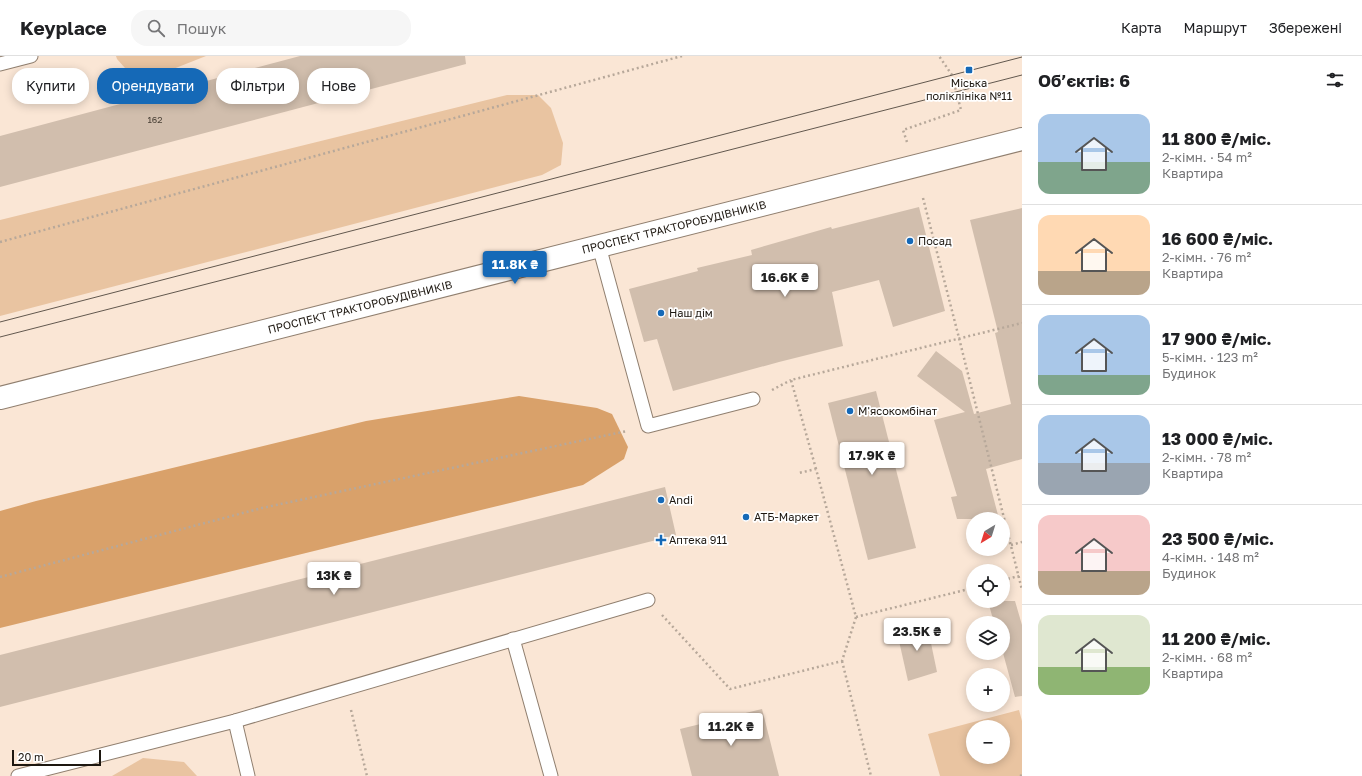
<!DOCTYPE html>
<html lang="uk">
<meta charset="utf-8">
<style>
:root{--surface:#fff;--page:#f6f6f6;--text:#202124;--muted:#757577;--line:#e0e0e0;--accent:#1569b7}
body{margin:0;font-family:"Golos Text",sans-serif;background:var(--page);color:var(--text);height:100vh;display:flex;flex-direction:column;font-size:15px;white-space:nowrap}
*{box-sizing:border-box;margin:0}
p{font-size:13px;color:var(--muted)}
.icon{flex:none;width:22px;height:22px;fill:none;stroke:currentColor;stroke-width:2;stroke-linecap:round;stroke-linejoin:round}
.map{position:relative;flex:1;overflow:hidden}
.details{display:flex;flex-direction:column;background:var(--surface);width:340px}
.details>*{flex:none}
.guide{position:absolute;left:12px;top:12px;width:380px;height:36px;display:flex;gap:8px}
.needle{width:26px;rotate:218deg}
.buttons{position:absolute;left:966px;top:456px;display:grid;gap:8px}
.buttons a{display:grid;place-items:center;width:44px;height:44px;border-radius:50%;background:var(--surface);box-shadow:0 2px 10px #0003;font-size:20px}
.scale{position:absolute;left:12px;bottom:10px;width:89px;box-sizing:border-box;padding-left:4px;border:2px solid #1d1710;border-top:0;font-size:11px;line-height:14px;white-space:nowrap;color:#1d1710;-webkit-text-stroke:3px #fff;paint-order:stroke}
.price{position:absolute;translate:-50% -34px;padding:0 9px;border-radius:4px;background:#fff;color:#222;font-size:13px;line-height:26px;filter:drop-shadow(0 1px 2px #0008)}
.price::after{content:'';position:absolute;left:50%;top:24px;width:12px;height:9px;margin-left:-6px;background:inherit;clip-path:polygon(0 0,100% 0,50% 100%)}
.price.on{background:var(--accent);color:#fff}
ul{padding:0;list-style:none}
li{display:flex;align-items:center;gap:12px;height:100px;padding:0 16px}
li+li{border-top:1px solid var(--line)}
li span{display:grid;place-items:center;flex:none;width:112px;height:80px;border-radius:12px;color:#555}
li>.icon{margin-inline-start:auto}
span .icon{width:48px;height:48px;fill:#fffc;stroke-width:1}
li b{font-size:17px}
h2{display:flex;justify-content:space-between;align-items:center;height:48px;padding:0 16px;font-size:17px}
.tag{padding:0 14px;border-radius:16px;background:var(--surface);box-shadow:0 2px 10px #0003;font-size:14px;line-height:36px}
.tag.on{background:var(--accent);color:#fff}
header{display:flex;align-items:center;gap:24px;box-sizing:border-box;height:56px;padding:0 20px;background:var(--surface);border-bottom:1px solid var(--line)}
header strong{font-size:19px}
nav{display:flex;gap:22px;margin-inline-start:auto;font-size:14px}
.search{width:280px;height:36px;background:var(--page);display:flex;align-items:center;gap:10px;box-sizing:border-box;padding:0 14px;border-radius:16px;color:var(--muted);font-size:15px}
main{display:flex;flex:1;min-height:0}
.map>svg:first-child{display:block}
.green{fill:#e9c4a1;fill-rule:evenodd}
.forest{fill:#d9a16a}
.building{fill:#d1bead}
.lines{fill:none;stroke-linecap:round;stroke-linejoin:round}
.lane-casing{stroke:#907f6f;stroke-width:15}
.secondary-casing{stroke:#907f6f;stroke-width:24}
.path{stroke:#b7a89a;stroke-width:2.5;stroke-dasharray:2 3;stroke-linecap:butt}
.lane{stroke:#fff;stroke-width:13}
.secondary{stroke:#fff;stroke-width:22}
.tram{stroke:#62584e;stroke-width:1}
.poi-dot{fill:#1569b7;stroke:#fff;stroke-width:1.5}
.labels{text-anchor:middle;stroke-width:3.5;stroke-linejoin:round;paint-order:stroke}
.number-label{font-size:9px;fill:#4a4137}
.poi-label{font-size:11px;fill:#1d1710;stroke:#fff;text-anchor:start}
.street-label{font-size:11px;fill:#1d1710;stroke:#fff}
</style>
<header>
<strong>Keyplace</strong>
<div class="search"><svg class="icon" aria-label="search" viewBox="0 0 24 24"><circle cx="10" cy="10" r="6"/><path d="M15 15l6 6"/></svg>Пошук</div>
<nav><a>Карта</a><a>Маршрут</a><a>Збережені</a></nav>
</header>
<main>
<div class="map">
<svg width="1022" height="720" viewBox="0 0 1022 720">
<rect width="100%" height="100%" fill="#fae6d5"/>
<g class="green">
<path d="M116,0H206L153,21H133L117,3Z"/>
<path d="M507,39H538L551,52L563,87L561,109L542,119L0,260V164Z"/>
<path d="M1019,654L1022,665V720H940L928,678ZM973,671H1003V701H973Z"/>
<path d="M143,702L184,706L197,720H112Z"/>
</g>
<path class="forest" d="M519,340L597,352L612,358L628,391L624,403L583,429L0,572V455L36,445L366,365Z"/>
<g class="building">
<path d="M300,0H465L466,8L0,131V80Z"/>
<path d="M919,151L945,255L893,271L879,224L832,236L843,290L779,306L673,335L657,283L644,286L629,233L698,215L697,212L752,199L751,194L831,171L832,173Z"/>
<path d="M1022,152V403L986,413L999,463H957L951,441L957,440L934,364L965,356L917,320L936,295L962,315L974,358L1011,348L995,277L998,276L970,164Z"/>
<path d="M876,335L916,492L868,504L828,347Z"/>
<path d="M665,431L676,479L0,651V599Z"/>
<path d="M988,545H1015L1022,569V640L1015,641L1003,597V567H994Z"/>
<path d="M927,568L937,616L908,625L897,576Z"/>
<path d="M762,653L779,720H692L680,673Z"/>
</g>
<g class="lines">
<g class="lane-casing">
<g id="lane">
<path d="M0,8L31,0"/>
<path d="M599,190L648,370L753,343"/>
<path d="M513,583L551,720"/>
<path d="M235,665L248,720"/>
<path d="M18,720L235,665L648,544"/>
</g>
</g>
<g class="secondary-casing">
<path id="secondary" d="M0,342L1022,83"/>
</g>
<g class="path">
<path d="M907,86L903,74L961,54L952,19L939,0"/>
<path d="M923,142L959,282L1022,534"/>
<path d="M0,186L682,0"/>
<path d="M772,334L791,324"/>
<path d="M816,413L791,324L1022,267"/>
<path d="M1011,489L1022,486"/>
<path d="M0,521L262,452L627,375"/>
<path d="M1003,524L1019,520"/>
<path d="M662,559L730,633L842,605L856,561L816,413L799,417"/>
<path d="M856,561L973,532"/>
<path d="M842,605L871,720"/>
<path d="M351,654L367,720"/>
<path d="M1020,720L1022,719"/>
</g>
<use href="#lane" class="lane"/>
<use href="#secondary" class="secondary"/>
<g class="tram">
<path d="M0,266L1022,1"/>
<path d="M0,281L1022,19"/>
</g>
</g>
<g class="poi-dot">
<rect x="965" y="10" width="8" height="8" rx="2"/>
<circle cx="910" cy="185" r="4"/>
<circle cx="661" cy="257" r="4"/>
<circle cx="850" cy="355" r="4"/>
<circle cx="661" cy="444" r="4"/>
<circle cx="746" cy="461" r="4"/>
<path d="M659 478h4v4h4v4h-4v4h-4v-4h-4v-4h4z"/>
</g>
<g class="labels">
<g class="number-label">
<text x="155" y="67">162</text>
</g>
<g class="poi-label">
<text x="969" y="31" text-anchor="middle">Міська<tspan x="969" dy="13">поліклініка №11</tspan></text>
<text x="918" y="189">Посад</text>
<text x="669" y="261">Наш дім</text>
<text x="858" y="359">М'ясокомбінат</text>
<text x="669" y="448">Andi</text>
<text x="754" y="465">АТБ-Маркет</text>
<text x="669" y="488">Аптека 911</text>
</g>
<g class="street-label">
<text transform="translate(674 171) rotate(-14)" y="4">ПРОСПЕКТ ТРАКТОРОБУДІВНИКІВ</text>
<text transform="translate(360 251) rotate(-14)" y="4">ПРОСПЕКТ ТРАКТОРОБУДІВНИКІВ</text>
</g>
</g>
</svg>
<div class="buttons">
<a><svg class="needle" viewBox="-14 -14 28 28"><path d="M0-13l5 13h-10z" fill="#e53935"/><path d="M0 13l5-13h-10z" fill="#757577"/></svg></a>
<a><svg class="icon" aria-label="locate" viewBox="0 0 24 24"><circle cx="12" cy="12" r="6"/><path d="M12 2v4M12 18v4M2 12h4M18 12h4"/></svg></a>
<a><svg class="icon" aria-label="layers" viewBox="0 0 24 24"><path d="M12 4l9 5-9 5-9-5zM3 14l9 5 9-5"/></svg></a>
<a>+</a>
<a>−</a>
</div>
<div class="scale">20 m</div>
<b class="price on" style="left:515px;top:229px">11.8K ₴</b>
<b class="price" style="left:785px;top:242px">16.6K ₴</b>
<b class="price" style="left:872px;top:420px">17.9K ₴</b>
<b class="price" style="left:334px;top:540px">13K ₴</b>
<b class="price" style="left:917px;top:596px">23.5K ₴</b>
<b class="price" style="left:731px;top:691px">11.2K ₴</b>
<div class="guide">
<a class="tag">Купити</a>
<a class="tag on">Орендувати</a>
<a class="tag">Фільтри</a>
<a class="tag">Нове</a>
</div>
</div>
<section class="details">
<h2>Об’єктів: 6<svg class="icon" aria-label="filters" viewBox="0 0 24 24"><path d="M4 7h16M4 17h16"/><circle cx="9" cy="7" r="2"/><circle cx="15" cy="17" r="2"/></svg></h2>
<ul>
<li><span style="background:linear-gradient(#a9c7e8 60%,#7fa58c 0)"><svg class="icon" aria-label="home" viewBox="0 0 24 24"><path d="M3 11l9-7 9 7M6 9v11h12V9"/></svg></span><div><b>11 800 ₴/міс.</b><p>2-кімн. · 54 m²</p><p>Квартира</p></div></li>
<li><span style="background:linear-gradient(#ffd9b3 70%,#b9a48a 0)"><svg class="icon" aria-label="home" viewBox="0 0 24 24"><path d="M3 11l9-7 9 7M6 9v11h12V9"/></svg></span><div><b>16 600 ₴/міс.</b><p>2-кімн. · 76 m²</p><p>Квартира</p></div></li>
<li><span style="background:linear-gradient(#a9c7e8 75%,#7fa58c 0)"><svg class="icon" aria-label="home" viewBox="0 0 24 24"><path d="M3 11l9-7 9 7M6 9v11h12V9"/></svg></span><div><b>17 900 ₴/міс.</b><p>5-кімн. · 123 m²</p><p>Будинок</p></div></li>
<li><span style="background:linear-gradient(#a9c7e8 60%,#9aa5b1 0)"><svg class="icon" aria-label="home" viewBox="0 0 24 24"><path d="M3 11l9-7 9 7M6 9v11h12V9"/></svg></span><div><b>13 000 ₴/міс.</b><p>2-кімн. · 78 m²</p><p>Квартира</p></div></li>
<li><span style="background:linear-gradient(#f6c9c9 70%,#b9a48a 0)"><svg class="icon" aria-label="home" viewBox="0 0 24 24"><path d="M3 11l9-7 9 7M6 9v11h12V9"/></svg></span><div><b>23 500 ₴/міс.</b><p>4-кімн. · 148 m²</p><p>Будинок</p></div></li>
<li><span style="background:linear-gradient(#dfe7d0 65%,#8fb573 0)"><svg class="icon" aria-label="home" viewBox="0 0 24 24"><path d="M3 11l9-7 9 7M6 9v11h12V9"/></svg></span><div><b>11 200 ₴/міс.</b><p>2-кімн. · 68 m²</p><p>Квартира</p></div></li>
</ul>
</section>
</main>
